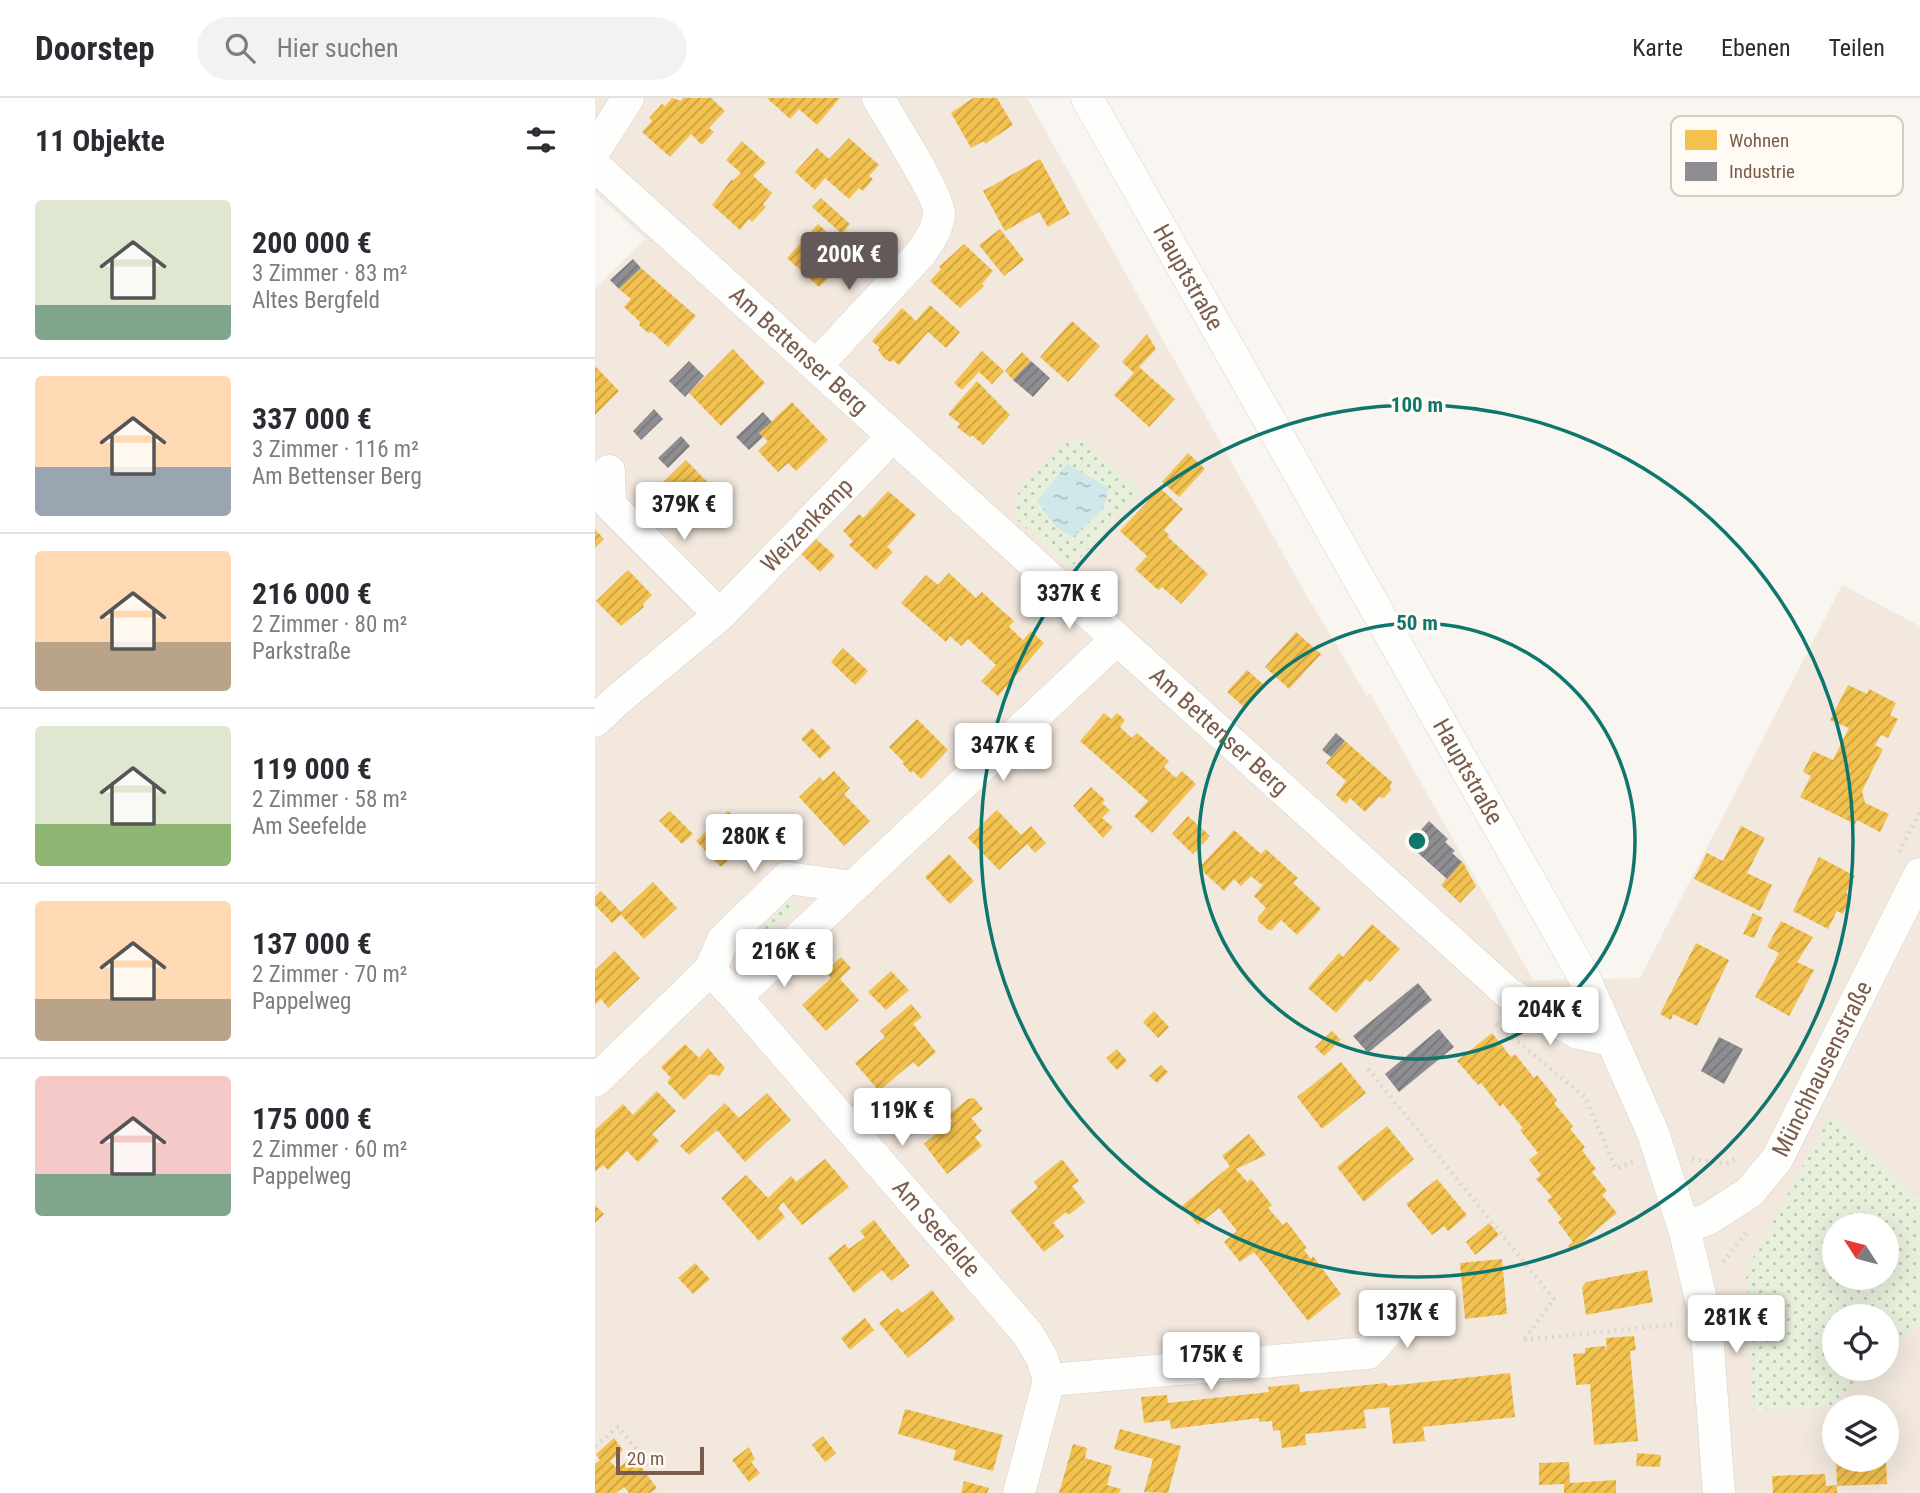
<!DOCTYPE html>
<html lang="de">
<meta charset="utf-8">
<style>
:root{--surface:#fff;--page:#f2f2f3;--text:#2b2b33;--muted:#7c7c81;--line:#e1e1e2;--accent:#625958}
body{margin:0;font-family:"Roboto Condensed",sans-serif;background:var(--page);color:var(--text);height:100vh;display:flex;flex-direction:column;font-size:26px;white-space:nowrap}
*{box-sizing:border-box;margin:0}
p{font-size:23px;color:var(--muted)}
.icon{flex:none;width:38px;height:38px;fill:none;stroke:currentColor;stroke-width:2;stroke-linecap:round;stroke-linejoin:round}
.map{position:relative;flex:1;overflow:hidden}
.sheet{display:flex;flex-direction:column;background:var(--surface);width:595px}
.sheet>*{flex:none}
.needle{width:46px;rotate:306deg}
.fabs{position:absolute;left:1227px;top:1115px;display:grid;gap:14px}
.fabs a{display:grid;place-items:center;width:77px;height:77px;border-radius:50%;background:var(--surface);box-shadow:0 7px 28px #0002;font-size:35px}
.scale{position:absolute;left:21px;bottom:18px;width:88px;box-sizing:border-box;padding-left:7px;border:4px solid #7a5c4d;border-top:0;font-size:19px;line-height:24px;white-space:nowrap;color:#7a5c4d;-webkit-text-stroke:5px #fffaf3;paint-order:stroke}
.price{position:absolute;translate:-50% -60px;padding:0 16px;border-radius:7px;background:#fff;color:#222;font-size:23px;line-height:46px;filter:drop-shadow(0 2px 4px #0008)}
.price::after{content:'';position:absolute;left:50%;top:42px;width:21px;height:16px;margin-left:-10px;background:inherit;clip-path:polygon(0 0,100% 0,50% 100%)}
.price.current{background:var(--accent);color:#fff}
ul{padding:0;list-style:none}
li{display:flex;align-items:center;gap:21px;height:175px;padding:0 35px}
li+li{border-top:2px solid var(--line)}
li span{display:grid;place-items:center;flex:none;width:196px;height:140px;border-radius:7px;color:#555}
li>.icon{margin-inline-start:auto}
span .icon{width:84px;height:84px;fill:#fffc;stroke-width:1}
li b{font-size:30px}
h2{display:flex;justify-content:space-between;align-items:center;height:84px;padding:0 35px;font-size:30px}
header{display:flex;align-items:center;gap:42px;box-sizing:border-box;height:98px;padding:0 35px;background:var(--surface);border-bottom:2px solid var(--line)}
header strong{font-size:33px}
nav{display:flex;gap:38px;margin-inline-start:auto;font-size:24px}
.search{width:490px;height:63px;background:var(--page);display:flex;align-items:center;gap:18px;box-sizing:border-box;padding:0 24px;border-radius:38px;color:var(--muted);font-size:26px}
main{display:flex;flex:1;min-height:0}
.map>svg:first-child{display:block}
.residential{fill:#f2e8de;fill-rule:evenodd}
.grass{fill:url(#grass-dots);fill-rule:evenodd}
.water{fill:url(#water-ripples)}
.homes{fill:url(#homes-hatch)}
.industry{fill:url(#industry-hatch)}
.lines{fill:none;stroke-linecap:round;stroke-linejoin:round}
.minor-casing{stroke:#d7d1cb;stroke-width:33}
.path{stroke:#dcd5d0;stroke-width:4.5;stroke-dasharray:2 5;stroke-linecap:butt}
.minor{stroke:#fefefd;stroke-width:32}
.ring{fill:none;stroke:#0f766e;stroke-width:3.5}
.labels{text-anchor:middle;stroke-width:7;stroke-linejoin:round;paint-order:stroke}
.street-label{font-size:24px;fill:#7a5c4d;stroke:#fffaf3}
.key{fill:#fffaf3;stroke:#d7cbc1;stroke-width:2}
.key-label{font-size:19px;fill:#7a5c4d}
.centre{fill:#0f766e;stroke:#fffaf3;stroke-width:3.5}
.ring-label{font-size:21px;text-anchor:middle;font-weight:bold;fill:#0f766e;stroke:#fffaf3;stroke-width:7;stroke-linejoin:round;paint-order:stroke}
</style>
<header>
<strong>Doorstep</strong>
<div class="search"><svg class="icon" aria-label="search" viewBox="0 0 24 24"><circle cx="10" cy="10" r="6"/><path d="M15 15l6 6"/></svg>Hier suchen</div>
<nav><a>Karte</a><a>Ebenen</a><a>Teilen</a></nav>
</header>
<main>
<section class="sheet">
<h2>11 Objekte<svg class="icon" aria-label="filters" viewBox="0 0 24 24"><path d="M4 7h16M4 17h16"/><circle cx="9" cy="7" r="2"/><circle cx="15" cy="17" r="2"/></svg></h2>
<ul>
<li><span style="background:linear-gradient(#dfe7d0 75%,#7fa58c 0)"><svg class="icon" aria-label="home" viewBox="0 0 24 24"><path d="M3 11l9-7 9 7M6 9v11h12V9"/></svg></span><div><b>200 000 €</b><p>3 Zimmer · 83 m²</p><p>Altes Bergfeld</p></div></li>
<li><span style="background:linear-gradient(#ffd9b3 65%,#9aa5b1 0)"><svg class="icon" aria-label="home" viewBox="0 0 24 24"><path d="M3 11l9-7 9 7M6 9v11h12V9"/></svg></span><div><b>337 000 €</b><p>3 Zimmer · 116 m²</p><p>Am Bettenser Berg</p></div></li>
<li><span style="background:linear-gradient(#ffd9b3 65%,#b9a48a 0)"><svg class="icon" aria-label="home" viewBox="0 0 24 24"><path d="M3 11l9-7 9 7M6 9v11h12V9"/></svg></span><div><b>216 000 €</b><p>2 Zimmer · 80 m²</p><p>Parkstraße</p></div></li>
<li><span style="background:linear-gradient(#dfe7d0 70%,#8fb573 0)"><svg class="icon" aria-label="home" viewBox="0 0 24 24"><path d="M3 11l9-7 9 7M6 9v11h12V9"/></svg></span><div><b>119 000 €</b><p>2 Zimmer · 58 m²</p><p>Am Seefelde</p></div></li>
<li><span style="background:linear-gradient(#ffd9b3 70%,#b9a48a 0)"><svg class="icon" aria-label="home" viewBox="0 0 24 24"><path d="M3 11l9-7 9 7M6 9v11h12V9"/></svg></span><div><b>137 000 €</b><p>2 Zimmer · 70 m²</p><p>Pappelweg</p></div></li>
<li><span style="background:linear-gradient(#f6c9c9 70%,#7fa58c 0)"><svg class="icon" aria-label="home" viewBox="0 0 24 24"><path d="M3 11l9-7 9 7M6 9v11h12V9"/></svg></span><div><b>175 000 €</b><p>2 Zimmer · 60 m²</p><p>Pappelweg</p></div></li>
</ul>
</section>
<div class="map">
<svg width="1325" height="1395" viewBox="0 0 1325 1395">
<defs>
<pattern id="grass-dots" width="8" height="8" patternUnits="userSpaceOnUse" patternTransform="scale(1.75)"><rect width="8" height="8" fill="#e7f0db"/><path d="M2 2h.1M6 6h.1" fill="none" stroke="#c0c6b4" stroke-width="1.8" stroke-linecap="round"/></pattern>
<pattern id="water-ripples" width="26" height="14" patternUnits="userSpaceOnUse" patternTransform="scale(1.75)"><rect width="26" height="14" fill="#d0e8ea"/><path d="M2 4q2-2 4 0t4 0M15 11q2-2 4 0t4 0" fill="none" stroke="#aebfc0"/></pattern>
<pattern id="homes-hatch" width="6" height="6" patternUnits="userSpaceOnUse" patternTransform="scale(1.75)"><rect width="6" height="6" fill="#f2c14e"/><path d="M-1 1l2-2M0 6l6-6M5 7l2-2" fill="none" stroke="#c9a043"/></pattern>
<pattern id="industry-hatch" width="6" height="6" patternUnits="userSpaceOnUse" patternTransform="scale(1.75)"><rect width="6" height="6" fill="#8d8d92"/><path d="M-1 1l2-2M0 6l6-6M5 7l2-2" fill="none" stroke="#787679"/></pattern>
</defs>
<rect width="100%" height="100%" fill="#f9f5f0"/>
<path class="residential" d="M0,0H432L709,493L772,598L775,595L938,882L1045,880L1247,487L1325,528V1395H0V190L51,141L0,95ZM1239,1127H1292V1180H1239ZM1239,1218H1292V1270H1239ZM1239,1309H1292V1362H1239Z"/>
<g class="grass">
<path d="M485,340L546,393L476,470L421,421L423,395L467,347Z"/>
<path d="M192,800L200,803L201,810L148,859L144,858L139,852Z"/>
<path d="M1236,1016L1325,1102V1225L1292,1256V1218H1239V1270L1276,1271L1233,1310L1158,1312L1151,1173ZM1292,1127V1180H1239V1127Z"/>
</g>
<path class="water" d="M472,366L514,390L508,411L478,439L460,428L442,403Z"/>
<g class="homes">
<path d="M77,0L86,3L88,0H116L130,13L114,30L119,34L107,47L96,36L75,59L47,34L57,23L54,20L67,6L70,8Z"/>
<path d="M172,0H245L222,27L204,11L195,21Z"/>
<path d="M378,0H402L418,27L390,46L389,43L376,50L356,15Z"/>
<path d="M254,40L284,67L274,78L278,81L268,93L264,90L254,101L230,80L220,92L200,74L222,50L234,61Z"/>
<path d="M147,43L171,65L158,78L177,95L168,106L171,109L157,124L154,121L145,132L117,107L137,81L138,83L146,75L131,62Z"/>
<path d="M445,61L475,116L453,129L444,114L410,133L388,93Z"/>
<path d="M226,100L255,126L247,136L217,109Z"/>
<path d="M223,126L254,154L244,165L247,167L224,189L192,160Z"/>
<path d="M405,131L429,162L409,178L384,147Z"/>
<path d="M369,146L398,173L387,186L389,188L365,210L335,183L346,171L344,169Z"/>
<path d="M46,170L101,218L73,249L57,234L53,235L44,227L45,224L29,209L36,201L24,191Z"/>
<path d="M335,207L365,234L351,250L333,234L304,267L298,262L296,264L290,261L283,252L285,250L277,243L307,210L321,223Z"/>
<path d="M477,223L505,248L473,284L445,259Z"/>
<path d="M552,236L561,251L544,269L580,301L554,329L519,297L539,275L527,264Z"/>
<path d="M138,251L170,285L126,328L94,295Z"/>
<path d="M387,253L409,273L397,286L384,274L367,292L359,285Z"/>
<path d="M427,254L436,263L418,282L410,273Z"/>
<path d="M0,268L24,293L0,317Z"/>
<path d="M382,283L415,317L388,347L377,337L375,339L362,329L365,326L353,316Z"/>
<path d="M197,304L233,342L201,373L193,365L183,374L163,353L173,343L164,335Z"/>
<path d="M593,355L610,371L584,399L567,384Z"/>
<path d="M91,362L122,394L114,402L119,408L105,421L100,416L92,424L60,392Z"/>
<path d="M565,390L588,411L569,432L574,437L573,439L613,476L586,506L567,489L563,492L540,471L552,458L525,433Z"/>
<path d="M293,393L321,417L292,449L298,454L281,472L254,447L258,443L248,433L264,416L268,420Z"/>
<path d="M0,431L9,441L0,450Z"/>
<path d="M220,440L240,458L225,474L206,456Z"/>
<path d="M33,472L57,497L48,506L49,509L26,528L1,503Z"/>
<path d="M354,475L381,500L387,494L402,508L419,523L414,529L428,542L436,533L449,545L403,598L386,583L401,567L373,541L366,548L355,538L351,544L306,505L331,477L343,487Z"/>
<path d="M701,534L726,556L694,591L670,569Z"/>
<path d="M248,550L273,573L260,587L236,564Z"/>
<path d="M652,572L670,588L650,610L632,594Z"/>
<path d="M1253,587L1272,596L1274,591L1301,605L1295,617L1303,621L1293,640L1286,637L1280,647L1288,651L1267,693L1270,705L1294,716L1285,734L1262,722L1260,726L1205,699L1216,678L1208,674L1218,653L1238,662L1254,630L1235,622Z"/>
<path d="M509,615L516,621L522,615L530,622L525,629L537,640L542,635L574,663L569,669L581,680L587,673L601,686L557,735L539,718L553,703L485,643Z"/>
<path d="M322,621L353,652L326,681L318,673L316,675L307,665L309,664L294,649Z"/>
<path d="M217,630L236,650L225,661L206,641Z"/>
<path d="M750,643L797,684L795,687L796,692L789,700L784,699L770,714L755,700L751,706L741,697L751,683L731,665Z"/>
<path d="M239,673L255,690L249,696L275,723L249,748L204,699L225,679L228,683Z"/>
<path d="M496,689L510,702L507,705L515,712L507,720L518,729L508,740L478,708Z"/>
<path d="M402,712L426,737L436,728L451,745L440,755L432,746L404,772L373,740Z"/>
<path d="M75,713L98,736L87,746L64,723Z"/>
<path d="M133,713L158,739L126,769L101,743Z"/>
<path d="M200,717L206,722L197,731L192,726Z"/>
<path d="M593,718L615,738L598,756L577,736Z"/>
<path d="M1146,728L1170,740L1152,775L1177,787L1165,813L1099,781L1112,755L1128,763Z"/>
<path d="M639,732L666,756L671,751L703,780L698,785L726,811L702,837L686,822L677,832H673L663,823V819L671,810L659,798L673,781L667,787L656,778L646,788L639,781L629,793L604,770Z"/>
<path d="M354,756L379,783L355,806L330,779Z"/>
<path d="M1224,759L1260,778L1251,795L1257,798L1248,816L1242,813L1233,831L1198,813Z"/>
<path d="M867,763L881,788L865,805L846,787Z"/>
<path d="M58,784L82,810L49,841L26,817L17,825L0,807V799L6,793L26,814Z"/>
<path d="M1158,815L1168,820L1159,840L1148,836Z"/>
<path d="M1186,823L1218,839L1202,864L1219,872L1194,918L1160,899L1184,855L1172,849Z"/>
<path d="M777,826L805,851L775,884L771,881L741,915L713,890L744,855L748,859Z"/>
<path d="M1101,845L1134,862L1102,928L1078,916L1076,922L1065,916Z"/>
<path d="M20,853L45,880L13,910L6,901L0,907V872Z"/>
<path d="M246,859L256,870L245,881L264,902L231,933L207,907L236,880L230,874Z"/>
<path d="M296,873L314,892L291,912L273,894Z"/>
<path d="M316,906L327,919L318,926L341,954L323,969L318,964L284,993L260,965L290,939L285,933Z"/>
<path d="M559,913L574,929L563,940L548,924Z"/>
<path d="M737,933L746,942L729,958L720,949Z"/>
<path d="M897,935L916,959L920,956L939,980L942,977L962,1002L959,1005L978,1028L975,1031L990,1049L987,1052L1001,1071L997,1074L1012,1093L1007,1097L1022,1115L977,1152L973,1148L978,1144L963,1124L967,1121L952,1102L957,1099L941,1081L946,1077L934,1062L943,1055L925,1032L928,1030L908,1006L905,1009L886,985L883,987L862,963Z"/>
<path d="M90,946L104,960L113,950L130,970L124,978L115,976L89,1002L72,984L76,980L66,969Z"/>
<path d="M522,951L532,963L522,972L511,960Z"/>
<path d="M746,964L771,995L727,1031L702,999Z"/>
<path d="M566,967L573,974L562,985L554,978Z"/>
<path d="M336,992L346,1005L316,1029L306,1016Z"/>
<path d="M62,993L81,1013L57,1036L64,1043L43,1064L32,1053L13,1072L8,1067L0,1074V1032L28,1006L38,1017Z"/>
<path d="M172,995L196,1022L150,1064L122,1032L94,1057L85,1048L130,1005L144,1020Z"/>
<path d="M379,1000L388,1011L376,1020L387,1033L380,1039L387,1048L352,1076L329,1046L357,1023L353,1017L373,1001Z"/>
<path d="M792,1028L819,1061L769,1104L742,1069Z"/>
<path d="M654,1036L671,1057L641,1071L652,1084L656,1081L677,1107L673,1110L688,1127L692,1124L712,1150L709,1152L716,1161L718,1158L746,1196L713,1223L659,1154L645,1164L629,1144L642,1133L624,1110L603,1127L587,1108L635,1068L627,1058Z"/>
<path d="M230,1061L254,1089L207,1127L188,1104L183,1110L190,1119L164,1143L126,1100L151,1077L173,1100L196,1078L201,1084Z"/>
<path d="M467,1061L484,1083L477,1088L490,1104L474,1117L471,1114L458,1125L469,1138L449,1154L415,1113L443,1090L439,1084Z"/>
<path d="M842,1081L872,1117L853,1133L849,1128L837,1137L811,1106Z"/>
<path d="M0,1107L9,1116L0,1125Z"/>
<path d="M279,1122L315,1168L296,1183L287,1172L259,1195L233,1160L250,1146L254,1151L270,1139L265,1133Z"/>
<path d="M894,1125L904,1137L880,1157L871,1144Z"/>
<path d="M907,1161L912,1216L870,1221L865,1165Z"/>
<path d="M100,1165L115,1181L98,1196L83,1180Z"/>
<path d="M1052,1172L1058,1204L991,1217L987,1190L991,1184Z"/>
<path d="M337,1192L360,1221L313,1260L284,1225L303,1210L307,1215Z"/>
<path d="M270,1220L279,1232L255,1252L246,1240Z"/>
<path d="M1039,1238L1041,1252L1035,1253L1043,1343L999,1347L995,1286L981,1287L978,1256L990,1255V1250L1010,1248L1012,1253L1011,1240Z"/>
<path d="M915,1275L920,1319L828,1329L830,1343L798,1346L794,1309L769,1312L771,1330L710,1336L711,1347L687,1350L685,1332L678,1333L677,1323L664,1324V1320L576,1331L575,1322L549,1325L546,1299L572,1297L573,1305L674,1294L673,1289L704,1286L705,1294L791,1285L793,1288Z"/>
<path d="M310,1311L408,1337L398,1373L358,1362L361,1352L303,1336Z"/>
<path d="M1229,1322H1239V1342H1230Z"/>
<path d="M525,1331L586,1348L573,1395L549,1394L558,1361L519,1351Z"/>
<path d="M228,1338L241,1355L230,1364L217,1347Z"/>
<path d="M19,1340L28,1352L15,1363L22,1371L38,1358L62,1390L55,1395H34L29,1389L21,1395H0V1366L5,1362L1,1356Z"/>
<path d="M478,1346L492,1350L490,1360L517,1368L512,1387L526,1391L524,1395H464Z"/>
<path d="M154,1349L160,1361L156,1364L165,1375L154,1384L137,1362Z"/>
<path d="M1042,1355L1066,1357L1065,1369L1041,1368Z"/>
<path d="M1241,1362H1291L1292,1386L1242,1388V1395H1178L1177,1378L1230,1376L1231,1388L1242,1387Z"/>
<path d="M974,1364L975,1385L1021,1382V1395H969V1386L944,1387V1365Z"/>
<path d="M369,1383L394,1390L392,1395H366Z"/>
</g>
<g class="industry">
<path d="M38,161L46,170L24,191L15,182Z"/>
<path d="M94,263L109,278L90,299L74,283Z"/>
<path d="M436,263L455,280L438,299L418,282Z"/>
<path d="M59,311L68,321L46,342L38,333Z"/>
<path d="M168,314L177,324L164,335L168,339L154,352L141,339Z"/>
<path d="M86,338L95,348L73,370L63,360Z"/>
<path d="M741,635L750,643L736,659L727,652Z"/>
<path d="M834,723L853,741L850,744L860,753L857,755L867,764L852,781L813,746Z"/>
<path d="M823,885L837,902L773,955L758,938Z"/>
<path d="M844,931L859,949L804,994L790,976Z"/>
<path d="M1124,939L1148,951L1129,986L1106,973Z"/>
</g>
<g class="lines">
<g class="minor-casing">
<g id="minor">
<path id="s1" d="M492,0L988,877L1058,1035L1089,1130L1111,1222L1124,1395"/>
<path d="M0,52L33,0"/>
<path id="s2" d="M0,68L914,896L983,935L1017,942"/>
<path d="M221,268L326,155C334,143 343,131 344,116C345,99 294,19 283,0"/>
<path d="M14,373L15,407L125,517"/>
<path id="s3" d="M0,623L21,603L125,517L298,338"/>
<path d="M115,872L141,899L522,541"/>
<path id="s4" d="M141,899L433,1236L447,1260L454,1282L424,1395"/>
<path d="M0,983L115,872L128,842L192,780L258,789"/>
<path id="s5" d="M1089,1130L1113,1121L1155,1094L1182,1061L1325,776"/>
<path d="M454,1282L773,1255L811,1213"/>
</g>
</g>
<g class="path">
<path d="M1304,754L1325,714"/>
<path d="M901,926L990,999L1021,1071L1038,1064"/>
<path d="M773,971L959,1201L929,1242"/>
<path d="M1097,1061L1131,1066L1142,1060"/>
<path d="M1128,1164L1153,1133"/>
<path d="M929,1242L1083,1226"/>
<path d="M0,1348L23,1329L57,1370"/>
</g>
<use href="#minor" class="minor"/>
</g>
<g class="ring">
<circle cx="822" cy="743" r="218"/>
<circle cx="822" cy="743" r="436"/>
</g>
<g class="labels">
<g class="street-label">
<text dy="8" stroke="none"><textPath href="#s1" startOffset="206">Hauptstraße</textPath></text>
<text dy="8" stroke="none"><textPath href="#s2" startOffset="275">Am Bettenser Berg</textPath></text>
<text dy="8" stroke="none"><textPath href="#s3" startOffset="289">Weizenkamp</textPath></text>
<text dy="8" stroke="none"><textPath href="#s2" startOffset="842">Am Bettenser Berg</textPath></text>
<text dy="8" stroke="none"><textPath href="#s1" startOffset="774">Hauptstraße</textPath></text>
<text dy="8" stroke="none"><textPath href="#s5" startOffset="219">Münchhausenstraße</textPath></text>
<text dy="8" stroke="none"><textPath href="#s4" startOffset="306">Am Seefelde</textPath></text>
</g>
</g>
<rect x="1076" y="18" width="232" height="80" rx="10" class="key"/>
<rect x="1090" y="32" width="32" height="20" fill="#f2c14e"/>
<rect x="1090" y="64" width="32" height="19" fill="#8d8d92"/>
<g class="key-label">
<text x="1134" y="49">Wohnen</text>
<text x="1134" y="80">Industrie</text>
</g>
<circle cx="822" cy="743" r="10" class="centre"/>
<g class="ring-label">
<text x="822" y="314">100 m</text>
<text x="822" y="532">50 m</text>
</g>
</svg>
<div class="fabs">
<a><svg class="needle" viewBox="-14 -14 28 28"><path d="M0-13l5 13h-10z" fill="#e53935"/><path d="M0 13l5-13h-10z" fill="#7c7c81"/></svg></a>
<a><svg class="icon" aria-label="locate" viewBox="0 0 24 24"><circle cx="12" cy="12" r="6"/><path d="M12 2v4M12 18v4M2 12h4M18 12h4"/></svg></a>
<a><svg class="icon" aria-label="layers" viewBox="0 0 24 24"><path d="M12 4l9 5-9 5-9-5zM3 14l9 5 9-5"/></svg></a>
</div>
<div class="scale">20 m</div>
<b class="price current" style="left:254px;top:194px">200K €</b>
<b class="price" style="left:89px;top:444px">379K €</b>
<b class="price" style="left:474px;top:533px">337K €</b>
<b class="price" style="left:408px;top:685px">347K €</b>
<b class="price" style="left:159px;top:776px">280K €</b>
<b class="price" style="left:189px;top:891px">216K €</b>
<b class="price" style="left:955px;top:949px">204K €</b>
<b class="price" style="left:307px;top:1050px">119K €</b>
<b class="price" style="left:812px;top:1252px">137K €</b>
<b class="price" style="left:1141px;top:1257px">281K €</b>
<b class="price" style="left:616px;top:1294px">175K €</b>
</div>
</main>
